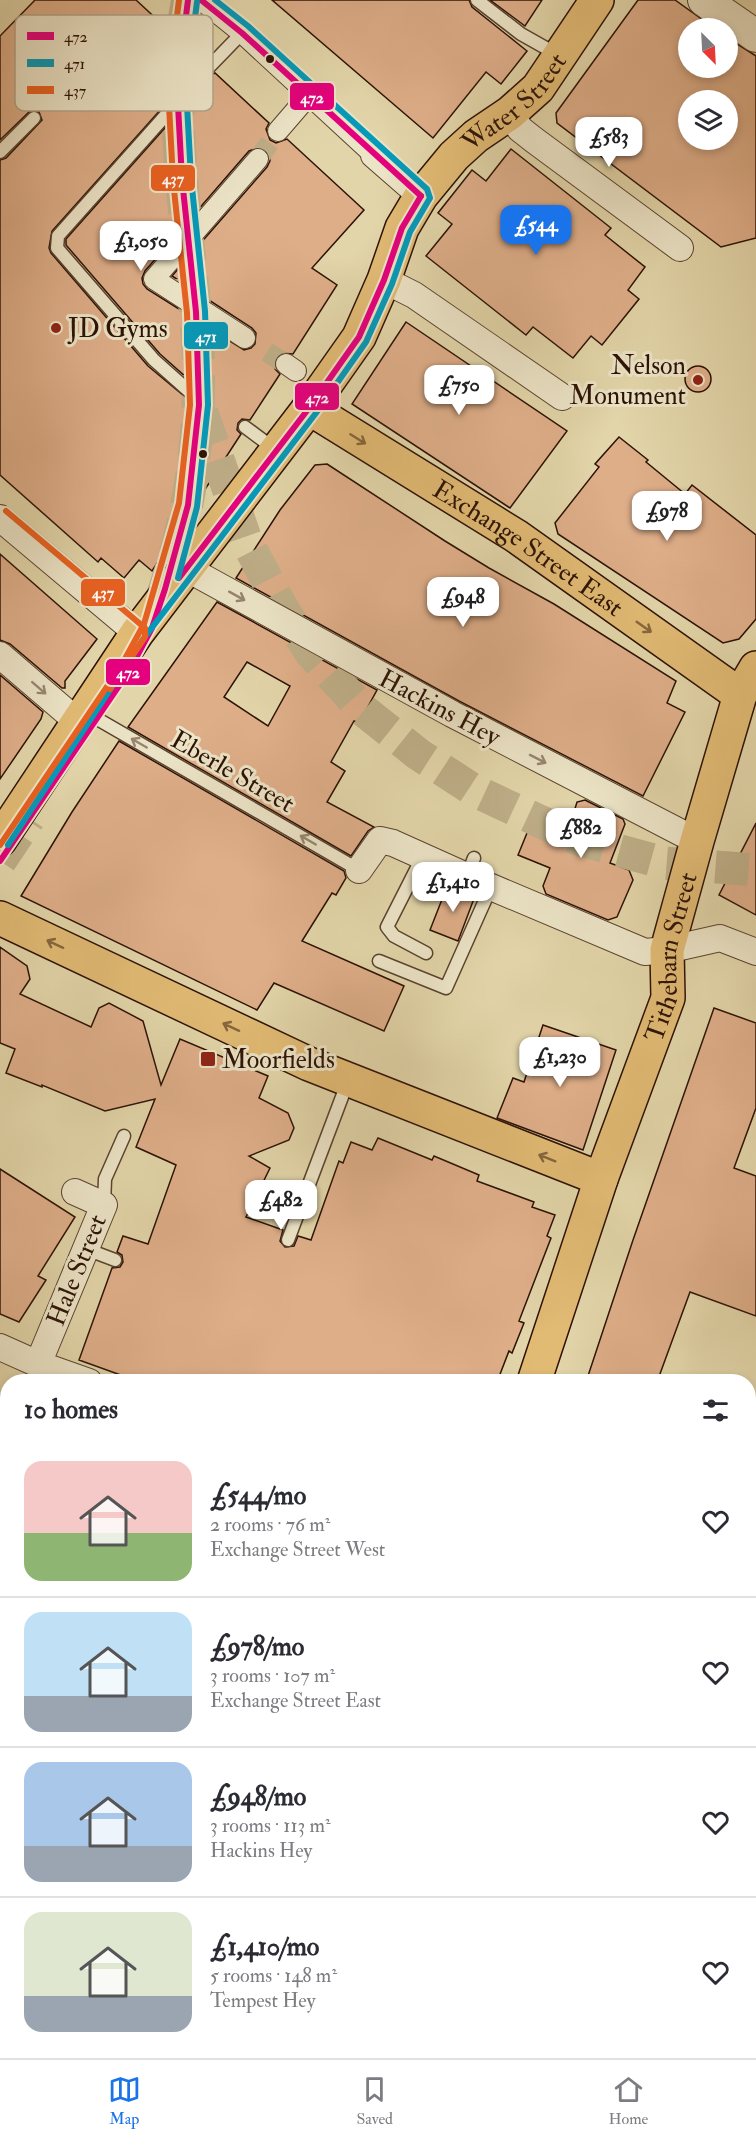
<!DOCTYPE html>
<meta charset="utf-8">
<style>
:root{--surface:#fff;--page:#f2f2f3;--text:#2b2b33;--muted:#7c7c81;--line:#e1e1e2;--accent:#1a73e8}
body{margin:0;font-family:"IM FELL Double Pica",serif;background:var(--page);color:var(--text);height:100vh;display:flex;flex-direction:column;font-size:22px;white-space:nowrap}
*{box-sizing:border-box;margin:0}
p{font-size:20px;color:var(--muted)}
.icon{flex:none;width:33px;height:33px;fill:none;stroke:currentColor;stroke-width:2;stroke-linecap:round;stroke-linejoin:round}
.map{position:relative;flex:1;overflow:hidden}
.sheet{position:absolute;left:0px;top:1374px;width:756px;height:684px;display:flex;flex-direction:column;background:var(--surface);border-radius:24px 24px 0 0;box-shadow:0 3px 9px #0003}
.sheet>*{flex:none}
.needle{width:39px;rotate:156deg}
.controls{position:absolute;left:678px;top:18px;display:grid;gap:12px}
.controls a{display:grid;place-items:center;width:60px;height:60px;border-radius:50%;background:var(--surface);box-shadow:0 3px 9px #0003;font-size:30px}
.price{position:absolute;translate:-50% -51px;padding:0 14px;border-radius:12px;background:#fff;color:#222;font-size:20px;line-height:39px;filter:drop-shadow(0 2px 3px #0008)}
.price::after{content:'';position:absolute;left:50%;top:36px;width:18px;height:14px;margin-left:-9px;background:inherit;clip-path:polygon(0 0,100% 0,50% 100%)}
.price.active{background:var(--accent);color:#fff}
ul{padding:0;list-style:none}
li{display:flex;align-items:center;gap:18px;height:150px;padding:0 24px}
li+li{border-top:2px solid var(--line)}
li span{display:grid;place-items:center;flex:none;width:168px;height:120px;border-radius:18px;color:#555}
li>.icon{margin-inline-start:auto}
span .icon{width:72px;height:72px;fill:#fffc;stroke-width:1}
li b{font-size:26px}
h2{display:flex;justify-content:space-between;align-items:center;height:72px;padding:0 24px;font-size:26px}
.menu{display:flex;justify-content:space-around;align-items:center;height:84px;border-top:2px solid var(--line);background:var(--surface);font-size:16px;color:var(--muted)}
.menu a{display:grid;justify-items:center;gap:3px}
.menu .active{color:var(--accent)}
.map>svg:first-child{display:block}
.grass{fill:url(#grass-dots);stroke:#726746;stroke-width:1.5}
.building{fill:#deae89;stroke:#2c1206;stroke-width:1.5;fill-rule:evenodd}
.lines{fill:none;stroke-linecap:round;stroke-linejoin:round}
.pedestrian-tunnel{stroke:#beae88;stroke-width:20;stroke-dasharray:20 10;stroke-linecap:butt}
.primary-tunnel{stroke:#beae88;stroke-width:33;stroke-dasharray:33 16;stroke-linecap:butt}
.service-casing{stroke:#5a432f;stroke-width:15}
.pedestrian-casing{stroke:#5a432f;stroke-width:22}
.minor-casing{stroke:#5a432f;stroke-width:28}
.tertiary-casing{stroke:#5a432f;stroke-width:34}
.secondary-casing{stroke:#2c1206;stroke-width:36}
.primary-casing{stroke:#2c1206;stroke-width:36}
.service{stroke:#ece4c7;stroke-width:12}
.pedestrian{stroke:#ece4c7;stroke-width:20}
.minor{stroke:#ece4c7;stroke-width:26}
.tertiary{stroke:#ece4c7;stroke-width:32}
.secondary{stroke:#ece4c7;stroke-width:33}
.primary{stroke:#e1ba74;stroke-width:33}
.bus-1-casing{stroke:#ece4c7;stroke-width:10}
.bus-2-casing{stroke:#ece4c7;stroke-width:10}
.bus-3-casing{stroke:#ece4c7;stroke-width:10}
.bus-1{stroke:#e5007d;stroke-width:6}
.bus-2{stroke:#049aba;stroke-width:6}
.bus-3{stroke:#e86121;stroke-width:6}
.oneway{stroke:#86663d}
.oneway2{stroke:#968670}
.bus-dot{fill:#2c1206;stroke:#ece4c7;stroke-width:2}
.poi-dot{fill:#8f2418;stroke:#ece4c7;stroke-width:2}
.labels{text-anchor:middle;stroke-width:6;stroke-linejoin:round;paint-order:stroke}
.street-label{font-size:26px;fill:#2c1206;stroke:#ece4c7}
.poi-label{font-size:26px;fill:#2c1206;stroke:#ece4c7;text-anchor:start}
.key{fill:#ece4c7;stroke:#b2a58d;stroke-width:1.5}
.key-label{font-size:16px;fill:#2c1206}
.line-badge{stroke:#ece4c7;stroke-width:2}
.badge-label{font-size:16px;text-anchor:middle;font-weight:bold;fill:#fff}
</style>
<div class="map">
<svg width="756" height="2058" viewBox="0 0 756 2058">
<defs>
<pattern id="grass-dots" width="8" height="8" patternUnits="userSpaceOnUse" patternTransform="scale(1.5)"><rect width="8" height="8" fill="#b8bc85"/><path d="M2 2h.1M6 6h.1" fill="none" stroke="#9ea171" stroke-width="1.8" stroke-linecap="round"/></pattern>
</defs>
<rect width="100%" height="100%" fill="#e2d5a9"/>
<filter id="stains"><feTurbulence type="fractalNoise" baseFrequency=".00333" numOctaves="4"/><feColorMatrix values="0 0 0 0 .2 0 0 0 0 .09 0 0 0 0 .02 0 0 0 .5 -.17"/></filter>
<radialGradient id="worn" r=".72"><stop offset=".6" stop-color="#630" stop-opacity="0"/><stop offset="1" stop-color="#630" stop-opacity=".3"/></radialGradient>
<path class="grass" d="M474,2050L560,2051L581,2058H473Z"/>
<g class="building">
<path d="M35,0H136L203,62L201,69L204,73L211,75L215,73L269,123L266,129L270,140L276,143L287,139L364,210L312,268L337,285L293,354L281,353L276,358L275,369L280,374L250,420L242,419L238,423L237,430L241,434L152,571L139,560L124,578L101,558L98,562L0,475V160L6,158L42,120L39,112L31,110L0,140V36ZM187,80L196,82L198,89L196,93L66,239V245L160,354L197,387L199,394L197,398L190,401L148,366L51,253L49,248L52,231ZM260,147L265,150L269,155L270,161L267,167L172,276L252,328L256,333L255,344L251,348L244,350L147,289L143,284L142,278L145,271L249,151Z"/>
<path d="M272,0H469L472,7L527,51L501,84L486,72L433,138Z"/>
<path d="M490,0H542L525,26Z"/>
<path d="M638,0H675L714,28H688V68H728V38L756,56V238L721,247L557,123L556,113ZM688,100H728V140H688Z"/>
<path d="M511,149L611,228L605,235L645,267L628,290L639,299L602,345L591,336L573,358L533,327L526,335L426,256L452,224L438,213L472,170L486,181Z"/>
<path d="M406,322L567,431L510,508L352,404Z"/>
<circle cx="698" cy="379" r="13"/>
<path d="M619,437L648,460L646,462L685,494L692,485L756,535V619L739,639L723,643L558,534L555,523L599,467L595,464Z"/>
<path d="M327,464L445,541L489,568L554,604L676,681L667,703L685,712L643,796L459,701L236,578L280,510L315,465Z"/>
<path d="M0,554L97,639L65,681V688H62L10,644L0,640Z"/>
<path d="M217,602L377,690L359,723L354,721L331,762L345,771L327,802L374,827L368,831L351,856L128,727ZM247,662L290,686L268,726L224,697Z"/>
<path d="M0,675L43,712L41,719L0,779Z"/>
<path d="M119,741L344,871L346,878L336,895L332,893L302,941L404,986L384,1031L274,983L257,1010L21,896L72,812Z"/>
<path d="M585,800L623,819L625,824L610,863L629,870L633,880L617,917L608,920L546,894L543,886L550,868L518,855L536,811L570,825L577,802Z"/>
<path d="M756,823V915L719,895Z"/>
<path d="M448,884L475,896L458,941L430,930Z"/>
<path d="M0,947L27,966L30,979L20,994L91,1027L99,1008L109,1003L143,1021L161,1085L180,1039L268,1076L259,1098L288,1113L294,1128L289,1140L249,1156L270,1168L246,1217L283,1230L280,1241L285,1247L294,1246L298,1236L311,1240L339,1161L343,1163L351,1142L372,1150L378,1138L432,1160L434,1156L479,1175L477,1181L534,1202L532,1207L555,1215L547,1236L551,1238L519,1321L524,1323L512,1353L509,1351L497,1382H140L79,1360L112,1268L120,1267L123,1262L122,1255L117,1252L123,1236L148,1244L176,1165L136,1147L155,1099L105,1111L42,1085V1087L6,1073L15,1049L0,1043Z"/>
<path d="M714,1008L756,1023V1108L734,1168L756,1176V1316L690,1292L657,1382H586L633,1240Z"/>
<path d="M543,1025L616,1050L583,1150L497,1118L513,1078L524,1082Z"/>
<path d="M0,1169L75,1217L38,1276L46,1280L19,1322L0,1314Z"/>
</g>
<g class="lines">
<g class="pedestrian-tunnel">
<path d="M258,159L278,131"/>
<path d="M267,352L286,364"/>
</g>
<g class="primary-tunnel">
<path d="M202,413L246,540L282,608L311,653L363,710L418,754L475,791L578,839L664,863L756,870"/>
<path d="M161,600C194,507 205,407 195,309C187,223 172,136 181,50C183,33 184,16 188,0"/>
<path d="M0,861L29,818"/>
</g>
<g class="service-casing">
<g id="service">
<path d="M477,0L521,34L560,56"/>
<path d="M209,67L242,33"/>
<path d="M190,88L58,236L57,248L154,360L191,393"/>
<path d="M0,152L34,118"/>
<path d="M245,427L276,450"/>
<path d="M87,713L359,870"/>
<path d="M423,856L387,927L394,936L426,953"/>
<path d="M467,876L474,858"/>
<path d="M379,961L446,988L491,887"/>
<path d="M104,1205L105,1179L124,1136"/>
<path d="M288,1240L348,1081"/>
<path d="M86,1249L115,1260"/>
<path d="M142,2058L145,2050"/>
</g>
</g>
<g class="pedestrian-casing">
<g id="pedestrian">
<path d="M201,0L242,33L374,155"/>
<path d="M278,131L309,95"/>
<path d="M245,338L154,279L258,159"/>
<path d="M286,364L296,371"/>
<path d="M748,1942L756,1945"/>
</g>
</g>
<g class="minor-casing">
<g id="minor">
<path d="M510,113L520,129L534,140L680,248"/>
<path d="M374,155L421,196"/>
<path d="M384,280L414,295L562,397"/>
<path d="M0,518L137,633"/>
<path d="M186,568L452,714L697,841"/>
<path d="M0,655L78,722"/>
<path d="M359,870L380,840L393,843L491,887L645,952L667,950L720,938L756,952"/>
<path d="M0,1347L38,1364L89,1382"/>
<path d="M38,1364L104,1205L75,1192"/>
<path d="M6,1487L8,1488"/>
<path d="M0,1598L8,1601"/>
<path d="M748,1797L756,1800"/>
<path d="M748,1869L756,1851"/>
</g>
</g>
<g class="tertiary-casing">
<path id="tertiary" d="M704,0L756,36"/>
</g>
<g class="secondary-casing">
<path id="secondary" d="M748,1541L756,1545"/>
</g>
<g class="primary-casing">
<g id="primary">
<path id="s1" d="M309,408L516,536L740,695"/>
<path id="s2" d="M0,840L137,633L309,408L359,337L384,280L402,228L421,196L454,156L476,136L510,113L538,88L597,0"/>
<path d="M0,918L309,1064L601,1179"/>
<path id="s3" d="M534,1382L601,1179L668,998L667,950L697,841L740,695L756,668"/>
<path d="M0,2001L8,2005"/>
<path d="M102,2050L118,2058"/>
<path d="M331,2058L334,2050"/>
</g>
</g>
<use href="#service" class="service"/>
<use href="#pedestrian" class="pedestrian"/>
<use href="#minor" class="minor"/>
<use href="#tertiary" class="tertiary"/>
<use href="#secondary" class="secondary"/>
<use href="#primary" class="primary"/>
<g class="bus-1-casing">
<g id="bus-1">
<path d="M201,0L242,33L421,196"/>
<path d="M179,578L309,408L359,337L384,280L402,228L421,196"/>
<path d="M0,861L129,671L152,628L165,589L188,505L199,405L196,312L182,179L177,87L188,0"/>
</g>
</g>
<g class="bus-2-casing">
<g id="bus-2">
<path d="M178,578L197,507L208,405L205,311L191,178L186,87L197,2"/>
<path d="M8,845L144,638L316,413L366,342L392,284L410,232L430,198L427,189L248,26L215,0"/>
</g>
</g>
<g class="bus-3-casing">
<g id="bus-3">
<path d="M6,511L145,628V637L110,689"/>
<path d="M0,845L121,666L144,624L179,503L190,405L187,313L173,180L168,87L179,0"/>
</g>
</g>
<use href="#bus-1" class="bus-1"/>
<use href="#bus-2" class="bus-2"/>
<use href="#bus-3" class="bus-3"/>
</g>
<defs><path id="oneway-shaft" d="M-6 0H5M1.5-3L5.5 0L1.5 3" fill="none" stroke-width="1.6" stroke-linecap="round" stroke-linejoin="round" transform="scale(1.5)"/></defs>
<g class="oneway">
<use href="#oneway-shaft" transform="translate(358 439) rotate(32)"/>
<use href="#oneway-shaft" transform="translate(644 627) rotate(35)"/>
<use href="#oneway-shaft" transform="translate(55 944) rotate(-155)"/>
<use href="#oneway-shaft" transform="translate(231 1027) rotate(-155)"/>
<use href="#oneway-shaft" transform="translate(547 1158) rotate(-158)"/>
</g>
<g class="oneway2">
<use href="#oneway-shaft" transform="translate(237 596) rotate(29)"/>
<use href="#oneway-shaft" transform="translate(39 688) rotate(41)"/>
<use href="#oneway-shaft" transform="translate(139 743) rotate(-150)"/>
<use href="#oneway-shaft" transform="translate(538 759) rotate(27)"/>
<use href="#oneway-shaft" transform="translate(308 840) rotate(-150)"/>
</g>
<g class="bus-dot">
<circle cx="270" cy="59" r="5"/>
<circle cx="203" cy="454" r="5"/>
</g>
<g class="poi-dot">
<circle cx="56" cy="328" r="6"/>
<circle cx="698" cy="380" r="6"/>
<rect x="200" y="1051" width="16" height="16" rx="3"/>
</g>
<g class="labels">
<g class="street-label">
<text dy="9" stroke="none"><textPath href="#s2" startOffset="906">Water Street</textPath></text>
<text dy="9" stroke="none"><textPath href="#s1" startOffset="260">Exchange Street East</textPath></text>
<text transform="translate(440 707) rotate(28)" y="9">Hackins Hey</text>
<text transform="translate(233 771) rotate(30)" y="9">Eberle Street</text>
<text dy="9" stroke="none"><textPath href="#s3" startOffset="448">Tithebarn Street</textPath></text>
<text transform="translate(76 1270) rotate(-68)" y="9">Hale Street</text>
</g>
<g class="poi-label">
<text x="68" y="337">JD Gyms</text>
<text x="686" y="374" text-anchor="end">Nelson<tspan x="686" dy="30">Monument</tspan></text>
<text x="222" y="1068">Moorfields</text>
</g>
</g>
<rect x="15" y="15" width="198" height="96" rx="9" class="key"/>
<rect x="27" y="32" width="27" height="8" fill="#e5007d"/>
<rect x="27" y="59" width="27" height="8" fill="#049aba"/>
<rect x="27" y="86" width="27" height="8" fill="#e86121"/>
<g class="key-label">
<text x="64" y="42">472</text>
<text x="64" y="69">471</text>
<text x="64" y="96">437</text>
</g>
<g class="line-badge">
<rect x="289" y="82" width="46" height="29" rx="6" fill="#e5007d"/>
<rect x="150" y="164" width="46" height="28" rx="6" fill="#e86121"/>
<rect x="183" y="321" width="46" height="29" rx="6" fill="#049aba"/>
<rect x="294" y="382" width="46" height="29" rx="6" fill="#e5007d"/>
<rect x="80" y="578" width="46" height="29" rx="6" fill="#e86121"/>
<rect x="105" y="658" width="46" height="28" rx="6" fill="#e5007d"/>
</g>
<g class="badge-label">
<text x="312" y="103">472</text>
<text x="173" y="184">437</text>
<text x="206" y="342">471</text>
<text x="317" y="403">472</text>
<text x="103" y="598">437</text>
<text x="128" y="678">472</text>
</g>
<rect width="100%" height="100%" filter="url(#stains)"/>
<rect width="100%" height="100%" fill="url(#worn)"/>
</svg>
<div class="controls">
<a><svg class="needle" viewBox="-14 -14 28 28"><path d="M0-13l5 13h-10z" fill="#e53935"/><path d="M0 13l5-13h-10z" fill="#7c7c81"/></svg></a>
<a><svg class="icon" aria-label="layers" viewBox="0 0 24 24"><path d="M12 4l9 5-9 5-9-5zM3 14l9 5 9-5"/></svg></a>
</div>
<b class="price" style="left:609px;top:168px">£583</b>
<b class="price active" style="left:536px;top:256px">£544</b>
<b class="price" style="left:141px;top:272px">£1,050</b>
<b class="price" style="left:459px;top:416px">£750</b>
<b class="price" style="left:667px;top:542px">£978</b>
<b class="price" style="left:463px;top:628px">£948</b>
<b class="price" style="left:581px;top:859px">£882</b>
<b class="price" style="left:453px;top:913px">£1,410</b>
<b class="price" style="left:560px;top:1088px">£1,230</b>
<b class="price" style="left:281px;top:1231px">£482</b>
<section class="sheet">
<h2>10 homes<svg class="icon" aria-label="filters" viewBox="0 0 24 24"><path d="M4 7h16M4 17h16"/><circle cx="9" cy="7" r="2"/><circle cx="15" cy="17" r="2"/></svg></h2>
<ul>
<li><span style="background:linear-gradient(#f6c9c9 60%,#8fb573 0)"><svg class="icon" aria-label="home" viewBox="0 0 24 24"><path d="M3 11l9-7 9 7M6 9v11h12V9"/></svg></span><div><b>£544/mo</b><p>2 rooms · 76 m²</p><p>Exchange Street West</p></div><svg class="icon" aria-label="heart" viewBox="0 0 24 24"><path d="M12 20l-8-8c-3-5 5-10 8-4 3-6 11-1 8 4z"/></svg></li>
<li><span style="background:linear-gradient(#bfe0f5 70%,#9aa5b1 0)"><svg class="icon" aria-label="home" viewBox="0 0 24 24"><path d="M3 11l9-7 9 7M6 9v11h12V9"/></svg></span><div><b>£978/mo</b><p>3 rooms · 107 m²</p><p>Exchange Street East</p></div><svg class="icon" aria-label="heart" viewBox="0 0 24 24"><path d="M12 20l-8-8c-3-5 5-10 8-4 3-6 11-1 8 4z"/></svg></li>
<li><span style="background:linear-gradient(#a9c7e8 70%,#9aa5b1 0)"><svg class="icon" aria-label="home" viewBox="0 0 24 24"><path d="M3 11l9-7 9 7M6 9v11h12V9"/></svg></span><div><b>£948/mo</b><p>3 rooms · 113 m²</p><p>Hackins Hey</p></div><svg class="icon" aria-label="heart" viewBox="0 0 24 24"><path d="M12 20l-8-8c-3-5 5-10 8-4 3-6 11-1 8 4z"/></svg></li>
<li><span style="background:linear-gradient(#dfe7d0 70%,#9aa5b1 0)"><svg class="icon" aria-label="home" viewBox="0 0 24 24"><path d="M3 11l9-7 9 7M6 9v11h12V9"/></svg></span><div><b>£1,410/mo</b><p>5 rooms · 148 m²</p><p>Tempest Hey</p></div><svg class="icon" aria-label="heart" viewBox="0 0 24 24"><path d="M12 20l-8-8c-3-5 5-10 8-4 3-6 11-1 8 4z"/></svg></li>
</ul>
</section>
</div>
<nav class="menu">
<a class="active"><svg class="icon" aria-label="map" viewBox="0 0 24 24"><path d="M3 6l6-2 6 2 6-2v14l-6 2-6-2-6 2zM9 4v14M15 6v14"/></svg>Map</a>
<a><svg class="icon" aria-label="saved" viewBox="0 0 24 24"><path d="M7 4h10v16l-5-4-5 4z"/></svg>Saved</a>
<a><svg class="icon" aria-label="home" viewBox="0 0 24 24"><path d="M3 11l9-7 9 7M6 9v11h12V9"/></svg>Home</a>
</nav>
